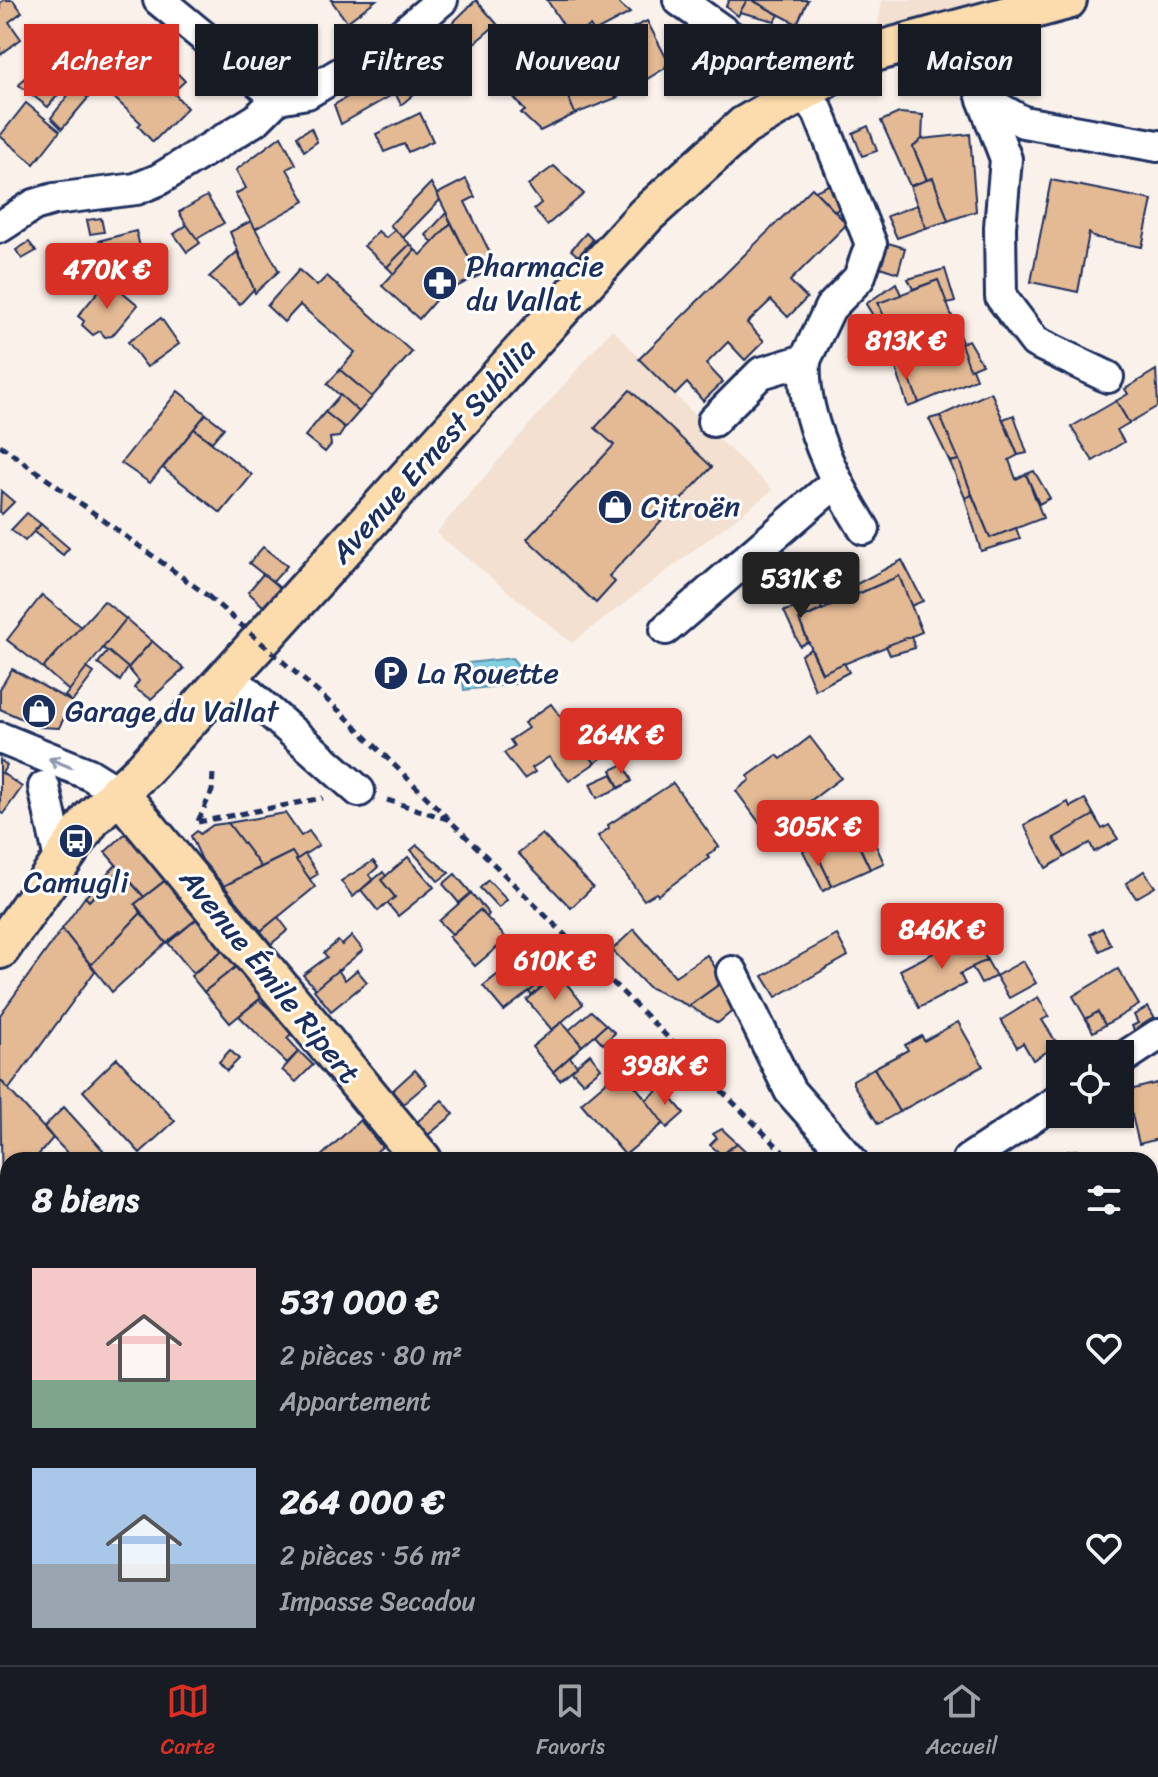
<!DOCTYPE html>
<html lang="fr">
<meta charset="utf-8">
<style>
:root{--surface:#171b24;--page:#20242c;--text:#f1f3f6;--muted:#9ea1a6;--line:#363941;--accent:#d93025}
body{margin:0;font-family:Sriracha,sans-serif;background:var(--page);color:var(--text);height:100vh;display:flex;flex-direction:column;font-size:30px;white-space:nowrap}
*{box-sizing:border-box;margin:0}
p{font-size:26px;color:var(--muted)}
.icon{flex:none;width:44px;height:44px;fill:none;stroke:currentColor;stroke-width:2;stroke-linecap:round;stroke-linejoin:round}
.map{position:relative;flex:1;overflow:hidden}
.details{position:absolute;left:0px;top:1152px;width:1158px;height:514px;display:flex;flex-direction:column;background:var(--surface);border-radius:24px 24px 0 0;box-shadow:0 2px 6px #0004}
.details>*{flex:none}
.banner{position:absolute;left:24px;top:24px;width:1110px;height:72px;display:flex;gap:16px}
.tools{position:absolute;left:1046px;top:1040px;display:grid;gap:16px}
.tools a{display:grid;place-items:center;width:88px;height:88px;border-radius:0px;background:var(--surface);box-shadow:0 2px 6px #0004;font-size:40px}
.price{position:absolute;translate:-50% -68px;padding:0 18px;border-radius:8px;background:var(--accent);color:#fff;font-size:26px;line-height:52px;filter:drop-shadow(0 2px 4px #0008)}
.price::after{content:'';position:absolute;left:50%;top:48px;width:24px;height:18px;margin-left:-12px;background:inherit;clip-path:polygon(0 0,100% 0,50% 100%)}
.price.selected{background:#222;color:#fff}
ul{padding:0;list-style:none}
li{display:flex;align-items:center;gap:24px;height:200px;padding:0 32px}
li span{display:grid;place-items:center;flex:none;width:224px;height:160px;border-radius:0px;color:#555}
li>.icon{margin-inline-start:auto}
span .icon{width:96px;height:96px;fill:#fffc;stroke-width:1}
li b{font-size:34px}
h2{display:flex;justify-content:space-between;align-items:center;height:96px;padding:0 32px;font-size:34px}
.pill{padding:0 28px;border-radius:0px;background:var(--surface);box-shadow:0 2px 6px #0004;font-size:28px;line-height:72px}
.pill.selected{background:var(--accent);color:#fff}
.dock{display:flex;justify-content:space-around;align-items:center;height:112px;border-top:2px solid var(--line);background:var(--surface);font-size:22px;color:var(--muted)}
.dock a{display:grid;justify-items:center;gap:4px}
.dock .selected{color:var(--accent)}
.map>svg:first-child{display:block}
.built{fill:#f3e0d0}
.green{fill:#aae2a7;stroke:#628882;stroke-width:2}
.water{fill:#82cfe1;stroke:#598fad;stroke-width:2}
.building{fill:#e4ba94;stroke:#1b2f5e;stroke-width:2}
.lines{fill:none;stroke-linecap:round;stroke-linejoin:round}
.minor-casing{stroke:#1b2f5e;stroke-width:36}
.major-casing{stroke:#1b2f5e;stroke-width:44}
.path{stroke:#1b2f5e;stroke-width:5;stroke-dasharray:8 6;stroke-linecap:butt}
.minor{stroke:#fff;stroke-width:30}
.major{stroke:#fcdcac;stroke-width:38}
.path-bridge{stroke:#1b2f5e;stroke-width:5;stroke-dasharray:8 6;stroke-linecap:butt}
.oneway{stroke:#8d97ae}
.labels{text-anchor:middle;stroke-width:6;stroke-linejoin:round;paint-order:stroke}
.poi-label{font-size:30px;fill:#1b2f5e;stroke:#fff;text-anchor:start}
.street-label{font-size:30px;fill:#1b2f5e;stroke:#fff}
</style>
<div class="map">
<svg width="1158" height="1665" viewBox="0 0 1158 1665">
<rect width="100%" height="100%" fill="#faf1ea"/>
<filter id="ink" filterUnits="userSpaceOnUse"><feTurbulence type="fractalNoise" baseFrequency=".0125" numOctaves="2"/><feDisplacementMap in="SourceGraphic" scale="16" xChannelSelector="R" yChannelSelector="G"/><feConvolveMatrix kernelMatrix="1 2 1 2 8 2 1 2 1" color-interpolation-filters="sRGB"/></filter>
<g filter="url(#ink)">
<g class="built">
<path d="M882,0H983L877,31Z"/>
<path d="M612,329L707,428L773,490L572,643L436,533Z"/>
</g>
<path class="green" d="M137,1658H615L620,1665H128Z"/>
<path class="water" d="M512,658L521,669L515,684L464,690L461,664Z"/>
<g class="building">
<path d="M4,0H13L22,12L9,22L21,39L0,55V3Z"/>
<path d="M331,0H376L347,22Z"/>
<path d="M476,0L497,24L459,56L441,34Z"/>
<path d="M547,0H615L630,13L594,32L590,26L571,37Z"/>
<path d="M729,0H747L738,16L726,6Z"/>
<path d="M747,0H752L779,15L775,21L740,12Z"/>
<path d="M752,0H808L797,24Z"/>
<path d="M647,21L668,61L665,68L616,98L595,45Z"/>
<path d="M441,34L459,56L401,105L386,74Z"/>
<path d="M595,45L616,98L575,114L555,64Z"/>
<path d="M49,46L79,69L48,107L19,85Z"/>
<path d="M154,49L165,61L160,66L168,74L173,69L185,81L173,92L187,108L153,142L138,126L141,123L107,91Z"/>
<path d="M128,53L139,64L107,91L99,82Z"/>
<path d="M533,58L544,77L558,72L575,114L540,131L521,113L525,111L500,80Z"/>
<path d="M386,74L395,93L341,124L334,105Z"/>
<path d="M75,86L88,98L62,129L51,118Z"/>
<path d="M26,103L60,131L34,164L0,136Z"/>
<path d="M420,113L433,141L408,152L404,144L384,152L376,134Z"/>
<path d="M899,113L923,115L922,141L913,147L927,180L910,186L881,121Z"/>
<path d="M868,126L877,151L862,156L853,133Z"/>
<path d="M311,128L317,142L304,151L297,136Z"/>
<path d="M970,134L976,211L948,221L933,178L927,180L913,147L922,139Z"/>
<path d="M281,136L296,164L287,169L305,201L255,229L235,194L246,188L236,170Z"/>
<path d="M554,166L584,194L547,225L534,209L541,203L528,185Z"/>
<path d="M933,178L948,221L926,228L910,186Z"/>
<path d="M466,179L475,197L465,202L497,267L478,276L437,194Z"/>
<path d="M1051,180L1152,200L1142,247L1093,237L1089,233L1078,292L1031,282Z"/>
<path d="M431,183L440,200L403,238L390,225Z"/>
<path d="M833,183L842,205L835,212L815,191Z"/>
<path d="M812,188L847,224L790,281L807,298L788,317L771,300L747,323L764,341L745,360L728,342L706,364L723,382L703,401L687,383L675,395L639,359Z"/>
<path d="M207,196L224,223L195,240L179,212Z"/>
<path d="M917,205L926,228L897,238L887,216Z"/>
<path d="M446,213L451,223L433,243L426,235Z"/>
<path d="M101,218L104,232L90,234L87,220Z"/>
<path d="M251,221L279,271L255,293L230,232Z"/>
<path d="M451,223L478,276L456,287L451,282L419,319L382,286L415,250L421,255Z"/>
<path d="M187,225L200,243L187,252L174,234Z"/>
<path d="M395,230L410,244L387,267L364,246L378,231L386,238Z"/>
<path d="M136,231L146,270L112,279L102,240Z"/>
<path d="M586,233L593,240L578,256L571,250Z"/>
<path d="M102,240L110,271L99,273L92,244Z"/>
<path d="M29,242L36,251L22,259L16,250Z"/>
<path d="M888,243L905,248L898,273L880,267Z"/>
<path d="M410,244L415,250L394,274L387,267Z"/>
<path d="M237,252L254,289L240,304L209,277Z"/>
<path d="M945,269L955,302L947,304L938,280L913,289L908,279Z"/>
<path d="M299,270L317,286L327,276L412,352L372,397L340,370L355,352L300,305L284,322L267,306Z"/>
<path d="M938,280L976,379L919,403L878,303Z"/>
<path d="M105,283L111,287L114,285L138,305L112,336L105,337L100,331L93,335L82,325L84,321L78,316Z"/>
<path d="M896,283L901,295L878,303L888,326L881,329L866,304Z"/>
<path d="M161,318L179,344L147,367L128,342Z"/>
<path d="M888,326L900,355L893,358L881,329Z"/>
<path d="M968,340L982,364L970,369L961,344Z"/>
<path d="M900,355L919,403L908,407L893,358Z"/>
<path d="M340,370L372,397L359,412L327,384Z"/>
<path d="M1156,370L1158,406L1129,423L1116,401L1128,394L1125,389Z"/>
<path d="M630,390L712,467L609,576L615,582L596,603L527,539L614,445L595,428Z"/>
<path d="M178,391L206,414L150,483L121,463Z"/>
<path d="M991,392L1018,455L1009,460L1016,479L1026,474L1043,518L990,538L940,416Z"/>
<path d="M340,395L359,412L345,428L325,412Z"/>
<path d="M1116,401L1129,423L1117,430L1124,442L1093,461L1071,427Z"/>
<path d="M325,412L345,428L339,437L330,438L331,445L325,452L305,436Z"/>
<path d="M206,414L224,428L212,442L194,429Z"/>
<path d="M1014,415L1027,453L1018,455L1003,419Z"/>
<path d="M940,416L959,460L950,462L929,419Z"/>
<path d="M194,429L252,475L221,513L163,468Z"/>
<path d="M959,460L972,495L965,498L950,462Z"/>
<path d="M1034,471L1050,498L1039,504L1026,474Z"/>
<path d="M1,491L14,502L2,514L0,512Z"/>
<path d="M972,495L990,538L1016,528L1020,539L981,551L965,498Z"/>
<path d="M27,513L41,524L25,541L11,530Z"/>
<path d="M41,524L69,548L63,555L34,532Z"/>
<path d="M263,547L287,566L273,582L249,563Z"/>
<path d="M902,560L923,601L911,606L899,576L853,596L849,588Z"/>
<path d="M263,574L280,588L264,607L248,592Z"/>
<path d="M899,576L922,632L822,673L799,620Z"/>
<path d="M42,595L81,627L43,668L7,640Z"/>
<path d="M104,601L126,619L69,691L43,668Z"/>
<path d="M820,602L822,609L799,620L808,642L800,646L784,611Z"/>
<path d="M126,619L152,641L128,668L103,648Z"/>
<path d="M911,636L915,648L890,655L886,646Z"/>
<path d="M152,641L184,669L151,699L134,688L139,681L128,668Z"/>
<path d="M811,649L822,673L844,663L849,672L815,690L801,655Z"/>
<path d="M108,651L128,668L120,681L98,663Z"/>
<path d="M87,668L94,673L72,702L65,696Z"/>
<path d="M12,669L72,702L59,728L40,727L0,709V689Z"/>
<path d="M551,704L595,763L569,781L549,757L532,768L535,772L524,779L504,753L514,746L510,740L528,728L524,723Z"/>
<path d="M571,710L582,721L576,726L577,738L561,717Z"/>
<path d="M588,718L599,720L606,728L602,743L609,752L595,763L577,738L575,729Z"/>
<path d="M810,737L841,778L767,833L736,791L750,780L748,776L777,755L781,759Z"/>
<path d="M0,760L7,765L2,773L22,787L3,814L0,812Z"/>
<path d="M624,764L632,781L619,788L611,770Z"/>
<path d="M612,774L619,788L597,798L590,784Z"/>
<path d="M673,783L719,847L707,855L709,858L658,895L656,893L644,900L598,836L609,828L608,825Z"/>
<path d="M1085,799L1094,815L1054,838L1065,857L1046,868L1024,825L1068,802L1070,807Z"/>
<path d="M285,813L301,836L309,831L319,845L296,860L292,852L261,867L228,823Z"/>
<path d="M1094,815L1102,829L1109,825L1118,839L1094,852L1090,843L1065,857L1054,838Z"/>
<path d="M865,822L884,863L870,869L851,828Z"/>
<path d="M228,823L261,867L224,886L202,860L191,836L197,831L200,834L213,825Z"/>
<path d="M849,826L870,869L832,886L812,843Z"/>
<path d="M127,832L168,878L144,897L105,852Z"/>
<path d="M542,834L593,887L571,908L518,853Z"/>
<path d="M417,845L449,873L438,881L411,850Z"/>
<path d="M813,846L832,886L823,891L803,851Z"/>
<path d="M292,852L315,887L261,931L224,886Z"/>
<path d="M305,854L318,874L310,879L296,860Z"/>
<path d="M408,857L434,887L398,916L387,903L395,897L381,880Z"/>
<path d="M373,861L378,867L369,875L373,879L353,897L341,881Z"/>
<path d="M116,865L120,870L89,901L85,897Z"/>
<path d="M120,870L144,897L135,904L141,913L91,965L62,929L85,897L89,901Z"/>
<path d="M1144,871L1155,887L1136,898L1126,883Z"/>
<path d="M383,872L386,876L381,880L395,897L378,911L361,890Z"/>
<path d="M455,874L471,893L459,903L443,884Z"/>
<path d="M166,880L198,918L166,943L135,904Z"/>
<path d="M488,880L507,900L499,908L480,888Z"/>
<path d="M471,893L489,914L486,918L480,910L452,934L439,921Z"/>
<path d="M480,910L507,939L475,966L449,937Z"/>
<path d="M141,913L166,943L112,992L91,965Z"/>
<path d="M278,917L288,930L271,944L261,931Z"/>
<path d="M198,918L223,950L193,973L168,943Z"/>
<path d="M1102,928L1111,945L1100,951L1090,934Z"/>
<path d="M62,929L95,971L9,1089L0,1080V1015Z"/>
<path d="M634,929L675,976L707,955L724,981L689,1006L648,987L612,950Z"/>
<path d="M837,935L848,956L776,997L763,976Z"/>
<path d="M352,936L363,950L316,989L303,975L327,957L324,953L338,941L342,945Z"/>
<path d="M974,937L987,960L960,974L965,984L919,1008L900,970L947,946L948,950Z"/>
<path d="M524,946L553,976L532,996L529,992L536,986L515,961L509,966L506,962Z"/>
<path d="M223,950L237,966L204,992L191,976Z"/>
<path d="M987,960L996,976L981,984L972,967Z"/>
<path d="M515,961L536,986L504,1011L483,986Z"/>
<path d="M1023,961L1036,983L1009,998L996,976Z"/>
<path d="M237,966L262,997L230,1023L204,992Z"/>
<path d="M1118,969L1139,1005L1105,1025L1098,1012L1086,1019L1073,996Z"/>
<path d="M338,970L345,980L357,970L367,982L331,1011L314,990Z"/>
<path d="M558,973L583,1004L552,1030L527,1000Z"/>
<path d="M724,981L741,1004L718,1023L689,1006Z"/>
<path d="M1038,997L1049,1016L1042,1020L1058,1045L1033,1060L1023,1043L1017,1047L1001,1020Z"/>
<path d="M259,1000L295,1030L287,1038L299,1051L287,1063L239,1016Z"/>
<path d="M1148,1007L1155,1019L1135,1032L1132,1026L1138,1023L1134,1015Z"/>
<path d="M591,1011L606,1025L582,1046L569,1030Z"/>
<path d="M1098,1012L1105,1025L1093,1032L1086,1019Z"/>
<path d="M562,1022L582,1046L553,1072L532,1047Z"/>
<path d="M958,1022L983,1066L899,1112L874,1068L908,1050L905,1045L922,1036L924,1041Z"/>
<path d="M606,1025L615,1033L603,1044L595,1035Z"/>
<path d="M230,1050L239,1059L227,1071L219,1062Z"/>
<path d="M299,1051L313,1065L296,1082L282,1070Z"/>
<path d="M590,1054L601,1068L583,1083L571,1070Z"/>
<path d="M570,1057L577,1066L560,1080L553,1072Z"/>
<path d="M117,1058L175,1121L140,1153L83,1091Z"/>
<path d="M874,1068L899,1112L878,1124L853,1084V1080Z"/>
<path d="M621,1069L665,1122L625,1155L581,1103Z"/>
<path d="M415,1070L427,1084L403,1104L392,1091Z"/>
<path d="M0,1080L53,1138L34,1160H8V1190L2,1197Z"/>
<path d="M1157,1083L1158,1139L1139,1144L1126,1091Z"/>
<path d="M662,1087L684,1113L667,1128L646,1100Z"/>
<path d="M442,1100L454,1114L428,1135L417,1122Z"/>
<path d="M64,1107L112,1160H74L53,1138L44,1127Z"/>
<path d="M360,1120L382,1147L367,1160H317Z"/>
<path d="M722,1129L737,1143L722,1155L710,1145L717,1138L713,1134Z"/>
<path d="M737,1143L754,1159L725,1160L722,1155Z"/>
<path d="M1076,1150L1082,1152L1084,1160H1034V1157Z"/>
<path d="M1150,1387L1158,1396V1415L1150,1422Z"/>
<path d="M0,1446L8,1454V1499L0,1491Z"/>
<path d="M8,1569V1647L0,1654V1595L7,1588L0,1575Z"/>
<path d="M1158,1611V1665H1095L1090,1658H1150V1617Z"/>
<path d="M515,1658H554L558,1665H518Z"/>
<path d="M721,1658H775L777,1661L771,1665H726Z"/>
<path d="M1007,1658H1035L1041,1665H998Z"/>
</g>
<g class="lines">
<g class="minor-casing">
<g id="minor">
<path d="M159,0L278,98"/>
<path d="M679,0L745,47L775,78L800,92L818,111L871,244L859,278L830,308L805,360L761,373L713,421"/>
<path d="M959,28L983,99L1023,122L1158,146"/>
<path d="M983,99L1006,159L1000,227L1001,297L1035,342L1108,377"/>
<path d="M0,227L34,205L54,199L136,189L158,180L257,119L278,98L307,93L390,44L442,0"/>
<path d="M805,360C801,415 835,483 864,529"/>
<path d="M666,629L835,483"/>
<path d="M229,676L359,791"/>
<path d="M0,738L89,774L118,792"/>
<path d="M44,787L61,864"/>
<path d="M732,972L790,1091L851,1160"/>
<path d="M1120,1060L1158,1035"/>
<path d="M968,1160L1060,1099"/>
<path d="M1150,1239L1158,1238"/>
<path d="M576,1658L580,1665"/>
<path d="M1049,1658L1056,1665"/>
<path d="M93,1665L102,1658"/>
</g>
</g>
<g class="major-casing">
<g id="major">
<path d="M118,792L422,1160"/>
<path d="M0,949L92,818L144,769L646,215L744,126L867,54L1067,0"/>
<path d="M834,1658L839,1665"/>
</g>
</g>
<g class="path">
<path d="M0,445L208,596"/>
<path d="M344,715L791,1160"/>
<path d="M387,800L450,820"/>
<path d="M198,821L212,791L213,773"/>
<path d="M198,822L323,798"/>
<path d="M1150,1523L1158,1531"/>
</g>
<use href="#minor" class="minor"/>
<use href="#major" class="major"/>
<path class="path-bridge" d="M208,596L344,715"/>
</g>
<defs><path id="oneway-shaft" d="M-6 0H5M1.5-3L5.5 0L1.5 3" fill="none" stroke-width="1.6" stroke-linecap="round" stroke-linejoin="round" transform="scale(2)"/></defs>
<use class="oneway" href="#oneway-shaft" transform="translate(60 763) rotate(-158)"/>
</g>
<defs>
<g id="pharmacy-disc" transform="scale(1.8)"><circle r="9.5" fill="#1b2f5e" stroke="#fff"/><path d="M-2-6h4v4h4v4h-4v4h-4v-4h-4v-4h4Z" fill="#fff"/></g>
<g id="shop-disc" transform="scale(1.8)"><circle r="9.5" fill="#1b2f5e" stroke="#fff"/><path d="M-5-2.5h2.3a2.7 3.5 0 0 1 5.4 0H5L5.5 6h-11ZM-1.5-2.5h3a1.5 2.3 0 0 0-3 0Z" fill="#fff"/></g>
<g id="parking-disc" transform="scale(1.8)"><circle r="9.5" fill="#1b2f5e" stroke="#fff"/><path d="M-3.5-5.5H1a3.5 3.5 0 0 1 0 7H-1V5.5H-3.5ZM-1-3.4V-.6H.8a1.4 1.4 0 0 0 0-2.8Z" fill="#fff"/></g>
<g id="bus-disc" transform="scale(1.8)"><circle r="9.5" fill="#1b2f5e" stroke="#fff"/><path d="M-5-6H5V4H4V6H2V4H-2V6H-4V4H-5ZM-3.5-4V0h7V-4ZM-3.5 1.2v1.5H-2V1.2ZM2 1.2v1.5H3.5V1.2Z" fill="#fff"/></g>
</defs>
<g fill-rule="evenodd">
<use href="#pharmacy-disc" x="440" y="283"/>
<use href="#shop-disc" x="615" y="507"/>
<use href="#parking-disc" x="391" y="673"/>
<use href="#shop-disc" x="39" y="711"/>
<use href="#bus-disc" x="76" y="841"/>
</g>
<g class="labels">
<g class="poi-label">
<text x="466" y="276">Pharmacie<tspan x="466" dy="34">du Vallat</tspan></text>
<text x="641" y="517">Citroën</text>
<text x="417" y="683">La Rouette</text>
<text x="65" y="721">Garage du Vallat</text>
<text x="76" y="892" text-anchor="middle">Camugli</text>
</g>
<g class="street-label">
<text transform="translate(433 451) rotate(-48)" y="10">Avenue Ernest Subilia</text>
<text transform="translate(270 976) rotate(51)" y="10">Avenue Émile Ripert</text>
</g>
</g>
</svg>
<div class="tools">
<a><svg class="icon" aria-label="locate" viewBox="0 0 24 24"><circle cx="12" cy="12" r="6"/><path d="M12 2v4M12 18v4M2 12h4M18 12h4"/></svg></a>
</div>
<b class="price" style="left:107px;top:311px">470K €</b>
<b class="price" style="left:906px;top:382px">813K €</b>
<b class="price selected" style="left:801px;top:620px">531K €</b>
<b class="price" style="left:621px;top:776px">264K €</b>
<b class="price" style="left:818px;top:868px">305K €</b>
<b class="price" style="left:942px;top:971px">846K €</b>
<b class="price" style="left:555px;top:1002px">610K €</b>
<b class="price" style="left:665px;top:1107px">398K €</b>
<div class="banner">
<a class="pill selected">Acheter</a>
<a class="pill">Louer</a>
<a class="pill">Filtres</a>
<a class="pill">Nouveau</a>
<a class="pill">Appartement</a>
<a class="pill">Maison</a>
</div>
<section class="details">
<h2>8 biens<svg class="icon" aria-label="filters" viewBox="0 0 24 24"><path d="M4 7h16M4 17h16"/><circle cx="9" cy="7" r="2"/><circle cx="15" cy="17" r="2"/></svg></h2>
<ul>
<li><span style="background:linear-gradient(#f6c9c9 70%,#7fa58c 0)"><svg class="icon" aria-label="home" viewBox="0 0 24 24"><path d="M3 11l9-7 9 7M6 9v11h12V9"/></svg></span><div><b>531 000 €</b><p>2 pièces · 80 m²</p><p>Appartement</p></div><svg class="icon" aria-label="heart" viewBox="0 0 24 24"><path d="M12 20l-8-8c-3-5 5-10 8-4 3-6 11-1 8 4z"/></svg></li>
<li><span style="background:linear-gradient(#a9c7e8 60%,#9aa5b1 0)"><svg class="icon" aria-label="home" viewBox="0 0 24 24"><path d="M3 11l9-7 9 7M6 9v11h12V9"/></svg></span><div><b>264 000 €</b><p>2 pièces · 56 m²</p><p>Impasse Secadou</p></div><svg class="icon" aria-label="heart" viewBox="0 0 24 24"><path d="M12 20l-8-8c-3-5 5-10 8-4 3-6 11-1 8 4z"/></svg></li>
</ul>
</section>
</div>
<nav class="dock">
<a class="selected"><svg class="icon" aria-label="map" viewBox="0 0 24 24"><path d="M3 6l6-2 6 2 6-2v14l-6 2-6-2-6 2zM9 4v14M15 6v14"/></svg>Carte</a>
<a><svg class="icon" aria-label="saved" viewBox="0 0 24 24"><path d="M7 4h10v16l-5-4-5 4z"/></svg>Favoris</a>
<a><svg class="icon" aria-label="home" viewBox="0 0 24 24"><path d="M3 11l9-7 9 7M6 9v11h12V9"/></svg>Accueil</a>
</nav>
